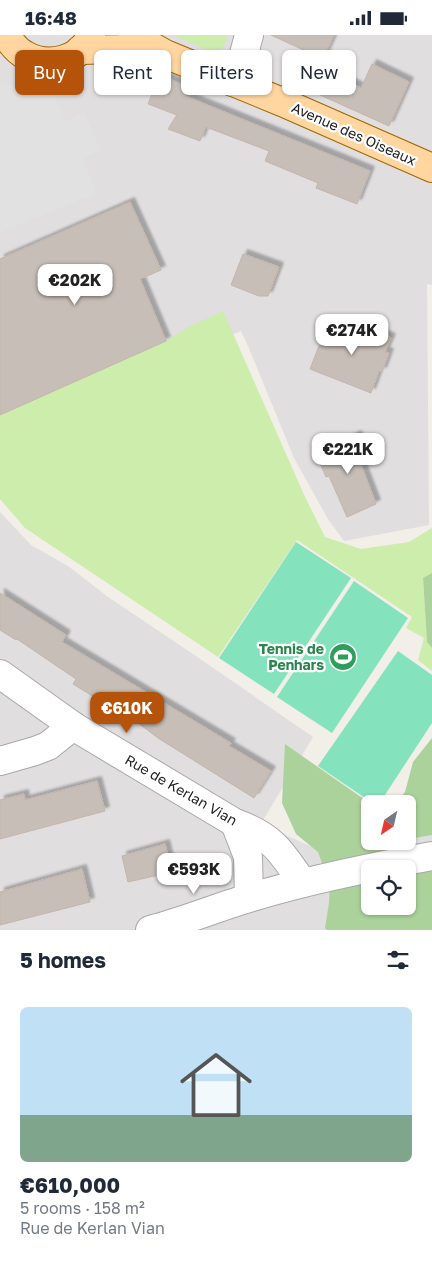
<!DOCTYPE html>
<meta charset="utf-8">
<style>
:root{--surface:#fff;--page:#f6f6f7;--text:#1f2937;--muted:#747a83;--accent:#b45309}
body{margin:0;font-family:"Golos Text",sans-serif;background:var(--page);color:var(--text);height:100vh;display:flex;flex-direction:column;font-size:19px;white-space:nowrap}
*{box-sizing:border-box;margin:0}
p{font-size:16px;color:var(--muted)}
.icon{flex:none;width:28px;height:28px;fill:none;stroke:currentColor;stroke-width:2;stroke-linecap:round;stroke-linejoin:round}
.map{position:relative;height:895px;overflow:hidden}
.sheet{display:flex;flex-direction:column;background:var(--surface);flex:1}
.sheet>*{flex:none}
.top-card{position:absolute;left:15px;top:15px;width:402px;height:45px;display:flex;gap:10px}
.needle{width:32px;rotate:214deg}
.buttons{position:absolute;left:361px;top:760px;display:grid;gap:10px}
.buttons a{display:grid;place-items:center;width:55px;height:55px;border-radius:8px;background:var(--surface);box-shadow:0 1px 4px #0004;font-size:25px}
.price{position:absolute;translate:-50% -42px;padding:0 11px;border-radius:10px;background:#fff;color:#222;font-size:16px;line-height:32px;filter:drop-shadow(0 1px 2px #0008)}
.price::after{content:'';position:absolute;left:50%;top:30px;width:15px;height:11px;margin-left:-8px;background:inherit;clip-path:polygon(0 0,100% 0,50% 100%)}
.price.on{background:var(--accent);color:#fff}
ul{padding:0;list-style:none}
li{display:grid;align-content:center;gap:10px;height:265px;padding:0 20px}
li span{display:grid;place-items:center;height:155px;border-radius:8px;color:#555}
li>.icon{margin-inline-start:auto}
span .icon{width:90px;height:90px;fill:#fffc;stroke-width:1}
li b{font-size:21px}
h2{display:flex;justify-content:space-between;align-items:center;height:60px;padding:0 20px;font-size:21px}
.chip{padding:0 18px;border-radius:8px;background:var(--surface);box-shadow:0 1px 4px #0004;font-size:18px;line-height:45px}
.chip.on{background:var(--accent);color:#fff}
.status{display:flex;justify-content:space-between;align-items:center;height:35px;padding:0 25px;background:var(--surface);direction:ltr}
.status svg{height:14px;fill:currentColor}
.map>svg:first-child{display:block}
.residential{fill:#e0dede}
.grass{fill:#cdedad}
.forest{fill:#acd29c;fill-rule:evenodd}
.pitch{fill:#84e3bd}
.parking{fill:#e1e1e1}
.building{fill:#c7beb7;stroke:#c4b5aa;filter:url(#shadow)}
.lines{fill:none;stroke-linecap:round;stroke-linejoin:round}
.minor-casing{stroke:#a8a8a8;stroke-width:30}
.major-casing{stroke:#9f6800;stroke-width:30}
.minor{stroke:#fff;stroke-width:28}
.major{stroke:#ffd5a0;stroke-width:28}
.labels{text-anchor:middle;stroke-width:4.5;stroke-linejoin:round;paint-order:stroke}
.street-label{font-size:14px;fill:#212121;stroke:#fff}
.leisure-label{font-size:14px;font-weight:bold;fill:#27864d;stroke:#fff;text-anchor:end}
</style>
<div class="status"><b>16:48</b><svg viewBox="0 0 49 12"><path d="M0 12V9h3v3zM5 12V6h3v6zM10 12V3h3v9zM15 12V0h3v12zM26 1h20v11H26zM47 4h2v5h-2z"/></svg></div>
<div class="map">
<svg width="432" height="895" viewBox="0 0 432 895">
<defs>
<filter id="shadow"><feDropShadow dx="4.5" dy="-4.5" stdDeviation="1" flood-color="#0004"/></filter>
</defs>
<rect width="100%" height="100%" fill="#f2eee8"/>
<g class="residential">
<path d="M0,0H432V250L427,249L429,490L344,506L328,484L294,423L248,311L241,296L0,397Z"/>
<path d="M0,477L31,510L68,531L108,562L193,619L313,702L262,787L281,798L310,811L408,806V802L432,797V844L408,834H370V871L432,895H0Z"/>
</g>
<g class="grass">
<path d="M173,0H228C225,9 223,16 212,17Z"/>
<path d="M223,276L305,462L325,502L361,514L409,507L432,493V538L423,544L427,606L432,613V636L418,625L424,603L406,593L412,582L297,505L218,622L25,493L0,464V380L166,306L190,291Z"/>
</g>
<g class="forest">
<path d="M432,538V613L427,607L423,543Z"/>
<path d="M432,703V800L409,804L432,823V895H327L325,893L329,868L330,850L318,817L296,799L282,768L285,709L371,769L370,806H408V769H395L405,757L413,727ZM370,834H408V871H370Z"/>
</g>
<g class="pitch">
<path d="M296,507L351,543L274,659L219,623Z"/>
<path d="M354,546L408,583L332,698L277,662Z"/>
<path d="M398,616L432,640V688L379,769H374L318,731Z"/>
</g>
<path class="parking" d="M0,49L53,53L55,61L66,86L84,77L101,115L83,123L96,158L0,198Z"/>
<g class="building">
<path d="M271,0H334L323,24Z"/>
<path d="M372,29L409,47L389,91L309,55L319,32L361,53Z"/>
<path d="M160,40L188,52L185,61L370,136L357,169L316,153L318,148L265,126L269,116L206,92L200,106L168,94L177,80L148,69Z"/>
<path d="M130,167L161,235L140,244L166,306L0,380V224Z"/>
<path d="M243,219L279,232L268,261H259L231,250Z"/>
<path d="M357,289L391,303L385,317L389,318L382,337L379,336L371,358L310,334L319,311H322L331,291Z"/>
<path d="M357,400L368,424L360,427L376,469L347,482L329,441L326,442L316,419Z"/>
<path d="M0,558L66,600L62,607L231,708L229,711L271,736L254,763L158,703L125,678L123,680L73,649L76,644L17,604L16,605L0,595Z"/>
<path d="M97,746L105,776L0,804V765L24,759L25,765Z"/>
<path d="M165,809L172,837L128,847L122,821Z"/>
<path d="M82,834L90,867L0,890V857Z"/>
</g>
<g class="lines">
<g class="minor-casing">
<g id="minor">
<path d="M232,47L244,19L249,0"/>
<path d="M0,639L73,691L235,788C272,801 281,816 302,847"/>
<path d="M0,726L35,716L48,711L73,691"/>
<path d="M235,788L248,822L249,862"/>
<path d="M150,895C185,886 218,872 252,862C312,844 371,832 432,821"/>
</g>
</g>
<g class="major-casing">
<g id="major">
<path d="M6,0C11,8 17,16 25,20C48,33 81,26 91,0"/>
<path d="M132,0L165,19L282,67L432,133"/>
<path d="M80,15C105,14 131,13 156,18"/>
</g>
</g>
<use href="#minor" class="minor"/>
<use href="#major" class="major"/>
</g>
<defs>
<g id="stadium-disc" transform="scale(1.4375)"><circle r="9.5" fill="#2e9e5b" stroke="#fff"/><path d="M0-5a6.5 5 0 1 0 0 10a6.5 5 0 1 0 0-10ZM-3.5-1.8h7v3.6h-7Z" fill="#fff"/></g>
</defs>
<g fill-rule="evenodd">
<use href="#stadium-disc" x="343" y="622"/>
</g>
<g class="labels">
<g class="street-label">
<text transform="translate(354 99) rotate(24)" y="5">Avenue des Oiseaux</text>
<text transform="translate(181 755) rotate(30)" y="5">Rue de Kerlan Vian</text>
</g>
<g class="leisure-label">
<text x="324" y="619">Tennis de<tspan x="324" dy="16">Penhars</tspan></text>
</g>
</g>
</svg>
<div class="buttons">
<a><svg class="needle" viewBox="-14 -14 28 28"><path d="M0-13l5 13h-10z" fill="#e53935"/><path d="M0 13l5-13h-10z" fill="#747a83"/></svg></a>
<a><svg class="icon" aria-label="locate" viewBox="0 0 24 24"><circle cx="12" cy="12" r="6"/><path d="M12 2v4M12 18v4M2 12h4M18 12h4"/></svg></a>
</div>
<b class="price" style="left:75px;top:271px">€202K</b>
<b class="price" style="left:352px;top:321px">€274K</b>
<b class="price" style="left:348px;top:440px">€221K</b>
<b class="price on" style="left:127px;top:699px">€610K</b>
<b class="price" style="left:194px;top:860px">€593K</b>
<div class="top-card">
<a class="chip on">Buy</a>
<a class="chip">Rent</a>
<a class="chip">Filters</a>
<a class="chip">New</a>
</div>
</div>
<section class="sheet">
<h2>5 homes<svg class="icon" aria-label="filters" viewBox="0 0 24 24"><path d="M4 7h16M4 17h16"/><circle cx="9" cy="7" r="2"/><circle cx="15" cy="17" r="2"/></svg></h2>
<ul>
<li><span style="background:linear-gradient(#bfe0f5 70%,#7fa58c 0)"><svg class="icon" aria-label="home" viewBox="0 0 24 24"><path d="M3 11l9-7 9 7M6 9v11h12V9"/></svg></span><div><b>€610,000</b><p>5 rooms · 158 m²</p><p>Rue de Kerlan Vian</p></div></li>
</ul>
</section>
